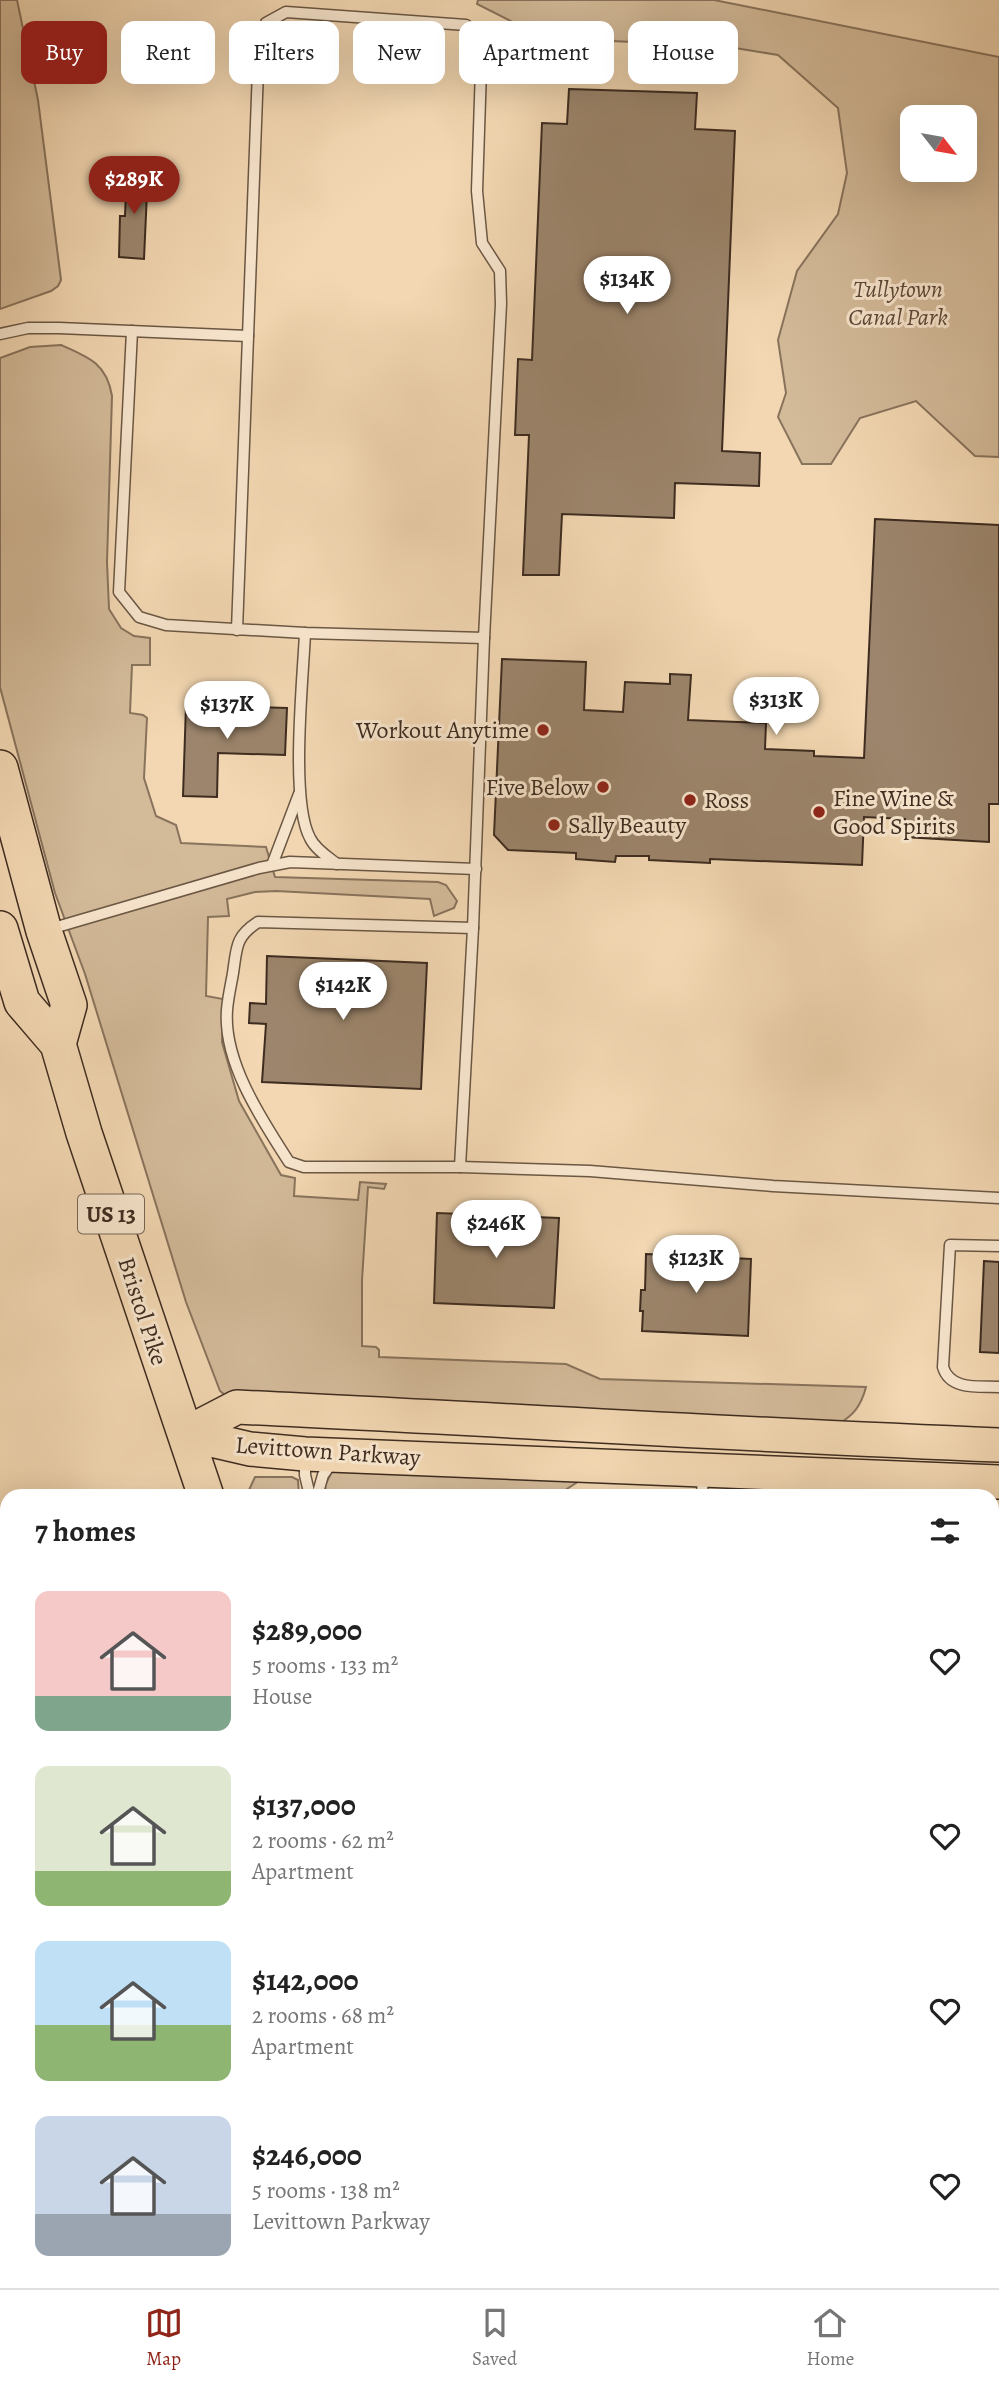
<!DOCTYPE html>
<meta charset="utf-8">
<style>
:root{--surface:#fff;--page:#f6f6f6;--text:#222;--muted:#767676;--line:#e0e0e0;--accent:#8f2418}
body{margin:0;font-family:Alegreya,serif;background:var(--page);color:var(--text);height:100vh;display:flex;flex-direction:column;font-size:26px;white-space:nowrap}
*{box-sizing:border-box;margin:0}
p{font-size:23px;color:var(--muted)}
.icon{flex:none;width:38px;height:38px;fill:none;stroke:currentColor;stroke-width:2;stroke-linecap:round;stroke-linejoin:round}
.map{position:relative;flex:1;overflow:hidden}
.side{position:absolute;left:0px;top:1489px;width:999px;height:800px;display:flex;flex-direction:column;background:var(--surface);border-radius:21px 21px 0 0;box-shadow:0 7px 28px #0002}
.side>*{flex:none}
.hud{position:absolute;left:21px;top:21px;width:957px;height:63px;display:flex;gap:14px}
.needle{width:46px;rotate:121deg}
.buttons{position:absolute;left:900px;top:105px;display:grid;gap:14px}
.buttons a{display:grid;place-items:center;width:77px;height:77px;border-radius:14px;background:var(--surface);box-shadow:0 7px 28px #0002;font-size:35px}
.price{position:absolute;translate:-50% -60px;padding:0 16px;border-radius:24px;background:#fff;color:#222;font-size:23px;line-height:46px;filter:drop-shadow(0 2px 4px #0008)}
.price::after{content:'';position:absolute;left:50%;top:42px;width:21px;height:16px;margin-left:-10px;background:inherit;clip-path:polygon(0 0,100% 0,50% 100%)}
.price.active{background:var(--accent);color:#fff}
ul{padding:0;list-style:none}
li{display:flex;align-items:center;gap:21px;height:175px;padding:0 35px}
li span{display:grid;place-items:center;flex:none;width:196px;height:140px;border-radius:14px;color:#555}
li>.icon{margin-inline-start:auto}
span .icon{width:84px;height:84px;fill:#fffc;stroke-width:1}
li b{font-size:30px}
h2{display:flex;justify-content:space-between;align-items:center;height:84px;padding:0 35px;font-size:30px}
.tag{padding:0 24px;border-radius:14px;background:var(--surface);box-shadow:0 7px 28px #0002;font-size:24px;line-height:63px}
.tag.active{background:var(--accent);color:#fff}
.menu{display:flex;justify-content:space-around;align-items:center;height:98px;border-top:2px solid var(--line);background:var(--surface);font-size:19px;color:var(--muted)}
.menu a{display:grid;justify-items:center;gap:4px}
.menu .active{color:var(--accent)}
.map>svg:first-child{display:block}
.green{fill:#d3ba99;stroke:#88735c;stroke-width:2;fill-rule:evenodd}
.water{fill:#b59d80;stroke:#85705a;stroke-width:2}
.building{fill:#9c856c;stroke:#3e2c20;stroke-width:2}
.lines{fill:none;stroke-linecap:round;stroke-linejoin:round}
.service-casing{stroke:#6b5744;stroke-width:13}
.minor-casing{stroke:#6b5744;stroke-width:24}
.secondary-casing{stroke:#3e2c20;stroke-width:32}
.primary-casing{stroke:#3e2c20;stroke-width:36}
.trunk-casing{stroke:#3e2c20;stroke-width:38}
.motorway-casing{stroke:#3e2c20;stroke-width:41}
.service{stroke:#f7e5cd;stroke-width:10}
.minor{stroke:#f7e5cd;stroke-width:21}
.secondary{stroke:#f7e5cd;stroke-width:30}
.primary{stroke:#f2d7b2;stroke-width:33}
.trunk{stroke:#f2d7b2;stroke-width:35}
.motorway{stroke:#f2d7b2;stroke-width:38}
.rail{stroke:#3e2c20;stroke-width:5;stroke-dasharray:12 12;stroke-linecap:butt}
.poi-dot{fill:#8f2418;stroke:#f7e5cd;stroke-width:2.5}
.labels{text-anchor:middle;stroke-width:6;stroke-linejoin:round;paint-order:stroke}
.shield{fill:#f7e5cd;stroke:#766454;stroke-width:2}
.shield-label{font-size:23px;font-weight:bold;fill:#3e2c20}
.park-label{font-size:24px;font-style:italic;fill:#5c4838;stroke:#f7e5cd}
.poi-label{font-size:24px;fill:#3e2c20;stroke:#f7e5cd;text-anchor:start}
.street-label{font-size:24px;fill:#3e2c20;stroke:#f7e5cd}
</style>
<div class="map">
<svg width="999" height="2288" viewBox="0 0 999 2288">
<rect width="100%" height="100%" fill="#f2d7b2"/>
<filter id="stains"><feTurbulence type="fractalNoise" baseFrequency=".00286" numOctaves="4"/><feColorMatrix values="0 0 0 0 .2 0 0 0 0 .09 0 0 0 0 .02 0 0 0 .5 -.17"/></filter>
<radialGradient id="worn" r=".72"><stop offset=".6" stop-color="#630" stop-opacity="0"/><stop offset="1" stop-color="#630" stop-opacity=".3"/></radialGradient>
<g class="green">
<path d="M0,0H17L38,100L61,280L58,286L51,291L0,309Z"/>
<path d="M478,0H714L999,57V457L975,456L916,401L860,418L831,464H802L778,417L786,393L778,340L797,271L838,214L847,173L838,108L778,55L723,46L544,38L477,4ZM964,117V170H912V117Z"/>
<path d="M61,345C89,357 107,364 112,396L107,562L109,609L121,628L134,636L150,638V665H132L130,713L143,715L147,718L144,778L156,816L176,825L181,843L266,847L275,877L438,882L446,885L457,901L454,908L434,916L430,899L276,891L255,892L227,899L229,916L208,917L206,996L223,999L222,1042L239,1101L281,1175L295,1178L294,1196L358,1200L360,1182L386,1184L384,1189L368,1187L362,1280V1346L376,1347L379,1350V1357L566,1364L600,1379L866,1387C861,1406 854,1415 837,1425L225,1395L220,1391L186,1302L85,974L55,893L0,687V358L30,347Z"/>
<path d="M333,1470L587,1476L559,1494L578,1496H326L325,1485Z"/>
<path d="M255,1477H292L298,1480L299,1496H251L249,1490Z"/>
<path d="M795,2282H900L901,2288H797Z"/>
</g>
<path class="water" d="M843,2282H879L881,2288H845Z"/>
<g class="building">
<path d="M569,89L697,93L695,129L735,131L722,451L760,453L759,486L675,483L674,518L562,514L559,575H523L529,435H515L518,359L532,360L542,123L567,124Z"/>
<path d="M127,169L148,170L144,259L119,257L120,216H125Z"/>
<path d="M875,519L999,525V804H989V842L904,837L905,819L864,817L862,865L710,859V863L649,860V856H616L615,862L576,859V853L508,850L494,835L502,659L586,662L584,710L623,712L625,682L670,684V674L691,675L688,720L766,723L765,749L814,751V756L864,758Z"/>
<path d="M186,705L287,708L285,755L218,753L217,797L183,796Z"/>
<path d="M267,956L427,963L421,1089L262,1082L266,1024L249,1023L250,1003L266,1004Z"/>
<path d="M437,1213L559,1218L554,1308L434,1303Z"/>
<path d="M646,1254L751,1259L748,1336L642,1331L643,1311H640L641,1290H645Z"/>
<path d="M984,1261L999,1262V1353L980,1352Z"/>
</g>
<g class="lines">
<g class="service-casing">
<g id="service">
<path d="M132,331L119,592L139,617L166,625L305,633L484,638L501,304L500,271L482,243L477,191L482,38L466,25L286,12L266,23L260,43L258,70L237,630"/>
<path d="M0,334L28,328H59L248,336"/>
<path d="M305,633C303,679 290,801 310,838C315,849 328,857 337,864"/>
<path d="M272,865L299,794"/>
<path d="M473,928L258,922C235,937 237,947 233,973C231,985 228,997 227,1010C223,1062 262,1120 289,1162L304,1167H460L590,1171L773,1186L999,1198"/>
<path d="M50,929L259,868L290,862L476,869"/>
<path d="M460,1167L473,928L484,638"/>
<path d="M999,1246L950,1245L943,1367C950,1391 980,1386 999,1387"/>
<path d="M305,1457V1475L310,1496"/>
<path d="M317,1496L323,1475L333,1461"/>
<path d="M702,1496L703,1473"/>
<path d="M992,1549H999"/>
<path d="M992,1608H999"/>
<path d="M992,1642H999"/>
<path d="M0,2157L7,2154"/>
<path d="M273,2282L275,2288"/>
<path d="M640,2282L644,2288"/>
<path d="M792,2282L795,2288"/>
</g>
</g>
<g class="minor-casing">
<g id="minor">
<path d="M0,2004L7,2011"/>
<path d="M0,2259L7,2256"/>
<path d="M130,2282L133,2288"/>
</g>
</g>
<g class="secondary-casing">
<path id="secondary" d="M0,1890L7,1893"/>
</g>
<g class="primary-casing">
<g id="primary">
<path d="M185,1434L237,1407C491,1419 745,1435 999,1445"/>
<path d="M185,1434L250,1449L305,1454L999,1482"/>
</g>
</g>
<g class="trunk-casing">
<g id="trunk">
<path d="M0,768L44,931L69,1005L58,1044"/>
<path d="M0,929L22,1002L58,1044L84,1133L206,1496"/>
</g>
</g>
<g class="motorway-casing">
<g id="motorway">
<path d="M458,2282L461,2288"/>
<path d="M518,2282L528,2288"/>
<path d="M570,2282L574,2288"/>
</g>
</g>
<use href="#service" class="service"/>
<use href="#minor" class="minor"/>
<use href="#secondary" class="secondary"/>
<use href="#primary" class="primary"/>
<use href="#trunk" class="trunk"/>
<use href="#motorway" class="motorway"/>
<g class="rail">
<path d="M0,1648L7,1669"/>
<path d="M0,1682L7,1704"/>
<path d="M0,1720L7,1742"/>
<path d="M0,1753L7,1774"/>
<path d="M173,2282L175,2288"/>
<path d="M196,2282L198,2288"/>
<path d="M207,2282L209,2288"/>
</g>
</g>
<g class="poi-dot">
<circle cx="543" cy="730" r="7"/>
<circle cx="603" cy="787" r="7"/>
<circle cx="690" cy="800" r="7"/>
<circle cx="819" cy="812" r="7"/>
<circle cx="554" cy="825" r="7"/>
</g>
<g class="labels">
<rect class="shield" x="78" y="1194.5" width="66" height="39" rx="5"/>
<g class="shield-label">
<text x="111" y="1222">US 13</text>
</g>
<g class="park-label">
<text x="898" y="297">Tullytown<tspan x="898" dy="28">Canal Park</tspan></text>
</g>
<g class="poi-label">
<text x="529" y="738" text-anchor="end">Workout Anytime</text>
<text x="589" y="795" text-anchor="end">Five Below</text>
<text x="833" y="806">Fine Wine &amp;<tspan x="833" dy="28">Good Spirits</tspan></text>
<text x="704" y="808">Ross</text>
<text x="568" y="833">Sally Beauty</text>
</g>
<g class="street-label">
<text transform="translate(143 1311) rotate(72)" y="8">Bristol Pike</text>
<text transform="translate(328 1451) rotate(4)" y="8">Levittown Parkway</text>
</g>
</g>
<rect width="100%" height="100%" filter="url(#stains)"/>
<rect width="100%" height="100%" fill="url(#worn)"/>
</svg>
<div class="buttons">
<a><svg class="needle" viewBox="-14 -14 28 28"><path d="M0-13l5 13h-10z" fill="#e53935"/><path d="M0 13l5-13h-10z" fill="#767676"/></svg></a>
</div>
<b class="price active" style="left:134px;top:216px">$289K</b>
<b class="price" style="left:627px;top:316px">$134K</b>
<b class="price" style="left:776px;top:737px">$313K</b>
<b class="price" style="left:227px;top:741px">$137K</b>
<b class="price" style="left:343px;top:1022px">$142K</b>
<b class="price" style="left:496px;top:1260px">$246K</b>
<b class="price" style="left:696px;top:1295px">$123K</b>
<div class="hud">
<a class="tag active">Buy</a>
<a class="tag">Rent</a>
<a class="tag">Filters</a>
<a class="tag">New</a>
<a class="tag">Apartment</a>
<a class="tag">House</a>
</div>
<section class="side">
<h2>7 homes<svg class="icon" aria-label="filters" viewBox="0 0 24 24"><path d="M4 7h16M4 17h16"/><circle cx="9" cy="7" r="2"/><circle cx="15" cy="17" r="2"/></svg></h2>
<ul>
<li><span style="background:linear-gradient(#f6c9c9 75%,#7fa58c 0)"><svg class="icon" aria-label="home" viewBox="0 0 24 24"><path d="M3 11l9-7 9 7M6 9v11h12V9"/></svg></span><div><b>$289,000</b><p>5 rooms · 133 m²</p><p>House</p></div><svg class="icon" aria-label="heart" viewBox="0 0 24 24"><path d="M12 20l-8-8c-3-5 5-10 8-4 3-6 11-1 8 4z"/></svg></li>
<li><span style="background:linear-gradient(#dfe7d0 75%,#8fb573 0)"><svg class="icon" aria-label="home" viewBox="0 0 24 24"><path d="M3 11l9-7 9 7M6 9v11h12V9"/></svg></span><div><b>$137,000</b><p>2 rooms · 62 m²</p><p>Apartment</p></div><svg class="icon" aria-label="heart" viewBox="0 0 24 24"><path d="M12 20l-8-8c-3-5 5-10 8-4 3-6 11-1 8 4z"/></svg></li>
<li><span style="background:linear-gradient(#bfe0f5 60%,#8fb573 0)"><svg class="icon" aria-label="home" viewBox="0 0 24 24"><path d="M3 11l9-7 9 7M6 9v11h12V9"/></svg></span><div><b>$142,000</b><p>2 rooms · 68 m²</p><p>Apartment</p></div><svg class="icon" aria-label="heart" viewBox="0 0 24 24"><path d="M12 20l-8-8c-3-5 5-10 8-4 3-6 11-1 8 4z"/></svg></li>
<li><span style="background:linear-gradient(#c9d6e8 70%,#9aa5b1 0)"><svg class="icon" aria-label="home" viewBox="0 0 24 24"><path d="M3 11l9-7 9 7M6 9v11h12V9"/></svg></span><div><b>$246,000</b><p>5 rooms · 138 m²</p><p>Levittown Parkway</p></div><svg class="icon" aria-label="heart" viewBox="0 0 24 24"><path d="M12 20l-8-8c-3-5 5-10 8-4 3-6 11-1 8 4z"/></svg></li>
</ul>
</section>
</div>
<nav class="menu">
<a class="active"><svg class="icon" aria-label="map" viewBox="0 0 24 24"><path d="M3 6l6-2 6 2 6-2v14l-6 2-6-2-6 2zM9 4v14M15 6v14"/></svg>Map</a>
<a><svg class="icon" aria-label="saved" viewBox="0 0 24 24"><path d="M7 4h10v16l-5-4-5 4z"/></svg>Saved</a>
<a><svg class="icon" aria-label="home" viewBox="0 0 24 24"><path d="M3 11l9-7 9 7M6 9v11h12V9"/></svg>Home</a>
</nav>
